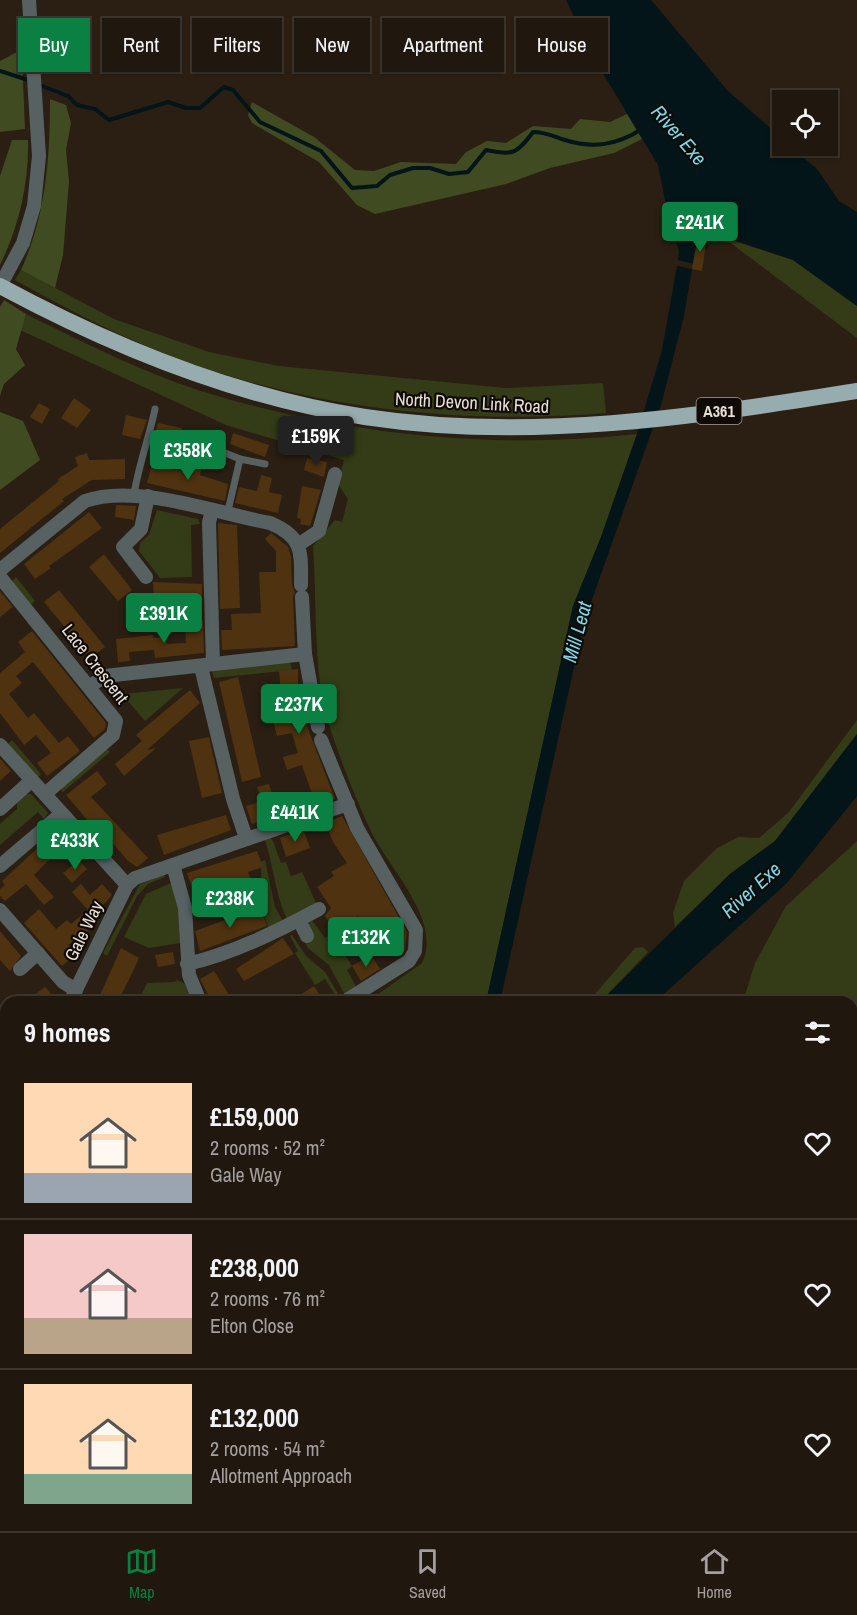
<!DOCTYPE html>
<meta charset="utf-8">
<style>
:root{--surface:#20170e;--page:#2d241c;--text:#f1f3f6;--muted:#a29f9e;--line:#3d362e;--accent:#0b8043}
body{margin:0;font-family:"Archivo Narrow",sans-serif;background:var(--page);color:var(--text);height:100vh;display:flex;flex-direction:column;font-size:22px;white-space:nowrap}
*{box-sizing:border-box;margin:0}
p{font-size:20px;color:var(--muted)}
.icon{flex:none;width:33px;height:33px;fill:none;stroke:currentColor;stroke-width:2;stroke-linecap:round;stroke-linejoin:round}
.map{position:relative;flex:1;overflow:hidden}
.panel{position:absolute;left:0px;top:996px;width:858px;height:536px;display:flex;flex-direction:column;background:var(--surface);border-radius:18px 18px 0 0;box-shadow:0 2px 4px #0004,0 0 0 2px var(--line)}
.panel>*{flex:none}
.guide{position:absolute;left:18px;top:18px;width:822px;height:54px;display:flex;gap:12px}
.controls{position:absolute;left:772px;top:90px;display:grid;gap:12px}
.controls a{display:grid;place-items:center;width:66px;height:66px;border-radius:0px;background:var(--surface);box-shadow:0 2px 4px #0004,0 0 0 2px var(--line);font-size:30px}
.price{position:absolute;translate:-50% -51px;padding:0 14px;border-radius:6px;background:var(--accent);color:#fff;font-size:20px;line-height:39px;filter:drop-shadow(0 2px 3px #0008)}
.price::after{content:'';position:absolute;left:50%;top:36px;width:18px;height:14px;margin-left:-9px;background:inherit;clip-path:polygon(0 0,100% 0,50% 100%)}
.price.active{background:#222;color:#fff}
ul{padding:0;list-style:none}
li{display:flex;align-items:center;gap:18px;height:150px;padding:0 24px}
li+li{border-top:2px solid var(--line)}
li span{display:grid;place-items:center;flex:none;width:168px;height:120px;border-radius:0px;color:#555}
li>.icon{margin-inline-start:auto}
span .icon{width:72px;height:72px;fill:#fffc;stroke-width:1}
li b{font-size:26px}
h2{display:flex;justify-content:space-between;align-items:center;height:72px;padding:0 24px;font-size:26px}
.pill{padding:0 21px;border-radius:0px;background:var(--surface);box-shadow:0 2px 4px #0004,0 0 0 2px var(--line);font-size:21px;line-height:54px}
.pill.active{background:var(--accent);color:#fff}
.dock{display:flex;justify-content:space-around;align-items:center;height:84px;border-top:2px solid var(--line);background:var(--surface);font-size:16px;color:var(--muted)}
.dock a{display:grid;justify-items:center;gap:3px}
.dock .active{color:var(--accent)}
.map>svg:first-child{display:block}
.green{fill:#333c16}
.forest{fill:#414b22}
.water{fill:#031518}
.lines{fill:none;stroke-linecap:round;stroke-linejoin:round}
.stream{stroke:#031518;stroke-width:4}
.building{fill:#4f320f}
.service{stroke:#576162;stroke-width:7}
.minor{stroke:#576162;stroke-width:14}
.tertiary{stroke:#576162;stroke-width:15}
.secondary{stroke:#758586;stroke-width:15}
.trunk{stroke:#96acaf;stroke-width:16}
.labels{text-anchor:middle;stroke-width:4.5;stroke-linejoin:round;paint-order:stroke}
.shield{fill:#0f0a06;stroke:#a69f98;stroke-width:1.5}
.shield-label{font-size:16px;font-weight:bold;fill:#e7dfd7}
.street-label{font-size:18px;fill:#e7dfd7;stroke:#0f0a06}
.water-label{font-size:20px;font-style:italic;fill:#79d9e9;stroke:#0f0a06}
</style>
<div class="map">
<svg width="857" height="1531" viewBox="0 0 857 1531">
<rect width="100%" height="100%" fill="#2b1f13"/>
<g class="green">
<path d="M724,238L793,260L857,306V338Z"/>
<path d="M21,270L114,319L209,352L279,366L506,388L603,383L606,413C447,426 284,406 137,342C95,324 55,302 15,280Z"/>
<path d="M26,314C87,344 149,376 214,395C350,435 496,450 637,434L601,537L573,606L486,1002H367L422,963C443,920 387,867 370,829C355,797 337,752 327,718C313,668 317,599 313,546L335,520L342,522L348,499L338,484L344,460L226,425L20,330Z"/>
<path d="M157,510L198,519L200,524L191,525L192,577L160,578L139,551L140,543L149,535Z"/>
<path d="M16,577L35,601L31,605L12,581Z"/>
<path d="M290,661L292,670L214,678L212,672L216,669Z"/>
<path d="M183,688L145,721L122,694Z"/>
<path d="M857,720V734L775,841L730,874L675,927L673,913L684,881L716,849L738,837L759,838L789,812Z"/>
<path d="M12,740L41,774L37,778L8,744Z"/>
<path d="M106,748L110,752L63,792L60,788Z"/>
<path d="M27,794H31L48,813L44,819L38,812L0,845V824L17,809V802Z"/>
<path d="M269,836L273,841L281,863L286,862L291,876L302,872L317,905L288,921C275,896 274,865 264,838Z"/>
<path d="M857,841V1347L852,1338V1002H743L755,963L786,906Z"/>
<path d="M265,860L275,907L284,923L269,929L262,911L261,862Z"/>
<path d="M164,874L165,877L148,884L137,896L107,956L103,953L140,884Z"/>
<path d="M173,882L181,922L180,943L149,948L124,937L146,894Z"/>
<path d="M311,919L325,938L332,935L352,966L347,970L357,989L345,995L329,965L308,948L303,939Z"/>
<path d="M292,935L306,956L325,972L340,997L337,998L325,979L315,985L295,953L298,951L290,936Z"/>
<path d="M643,947L648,952L600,1002H588L635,948Z"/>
<path d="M177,980L185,984L193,1002H138L147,983L175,982Z"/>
</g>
<g class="forest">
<path d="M17,52L22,57L25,129L0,132V61Z"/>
<path d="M50,99L66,105L71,123L66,150L69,182L63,255L55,288L21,270C46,215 50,159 50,99Z"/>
<path d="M252,102L314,137L355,170L374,171L401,162L456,164L466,152L487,141L506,143L533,126L571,129L580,119L610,122L627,114L642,139L614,153L550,168L506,184L375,214L357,205L319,162L252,123L248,115Z"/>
<path d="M12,140H28C29,183 19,226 0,265V176Z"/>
<path d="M4,300L26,314L16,349L25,365L4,384L0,396V307Z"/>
<path d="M0,412L23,421L40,460L0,490Z"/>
<path d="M699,1526H729L732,1531H702Z"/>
</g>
<g class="water">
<path d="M566,0H651L728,91L783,139V146H790L817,169L839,201L857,212V306L793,260L719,235L710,238L707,248L695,254L693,264L678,260L679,251L669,220L658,165L595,60Z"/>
<path d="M677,266L692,269L684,316L661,405L584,622L500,1002H486L573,606L601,537L637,434L662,350Z"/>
<path d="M857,734V796L786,884L655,1002H600L730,874L775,841Z"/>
<path d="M729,1526H764L767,1531H732Z"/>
</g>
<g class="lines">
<g class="stream">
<path d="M0,71L31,81"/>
<path d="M37,84L68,96L77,105L95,109L109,120L168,102L186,108H200L224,87L233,90L260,122L321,151L352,188L377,186L390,175L413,168H430L449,174L468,172L486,150C513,155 516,155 533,132C545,132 553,136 565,140C593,149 617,145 642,129"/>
</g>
</g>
<g class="building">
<path d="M698,235L707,236L702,271L692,269Z"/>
<path d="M74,398L91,410L77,428L61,418Z"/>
<path d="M39,403L50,409L42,424L30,417Z"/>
<path d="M126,415L147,420L140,439L122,435Z"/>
<path d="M158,423L182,428L178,446L153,441Z"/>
<path d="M233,433L269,445L265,457L230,444Z"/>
<path d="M87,453L89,460L125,459V479L92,480L62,499L64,501L0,553V529L59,481L58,479L78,466L75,457Z"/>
<path d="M307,458L327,462L324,477L304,470Z"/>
<path d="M191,459L203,462L200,475L228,484L225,501L147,483L152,464L188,473Z"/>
<path d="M261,475L272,478L269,492L282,495L278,513L235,503L239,487L257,491Z"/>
<path d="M302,486L321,490L310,526L300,524L301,519L297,518Z"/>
<path d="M116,505L136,506L134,520L115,517Z"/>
<path d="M89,512L102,528L49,566L51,568L35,579L24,564Z"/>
<path d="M218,523L237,525L240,608L220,609Z"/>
<path d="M271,533L288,547L291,556L292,585L295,592L293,597L295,646L222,650L221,630H232L231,614L261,613L259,572H276V551L265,539Z"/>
<path d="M104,554L132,590L118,601L89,567Z"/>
<path d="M153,582L202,584V601L154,600Z"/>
<path d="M59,590L105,647L90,658L44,602Z"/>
<path d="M0,591L13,607L0,617Z"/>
<path d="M203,620L204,653L155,658L154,650L129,652L130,661L118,662L116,639L153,635V638L166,637L167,644L186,643L185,621Z"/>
<path d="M32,631L106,723L105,729L94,738L33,662L16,676L22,683L9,694L28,718L34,713L59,743L68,736L80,751L47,776L37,763L51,753L36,735L24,745L0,713V673L25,652L18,642Z"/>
<path d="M298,669V686L308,729L335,799L316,805L302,765L287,770L283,757L298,753L292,733L277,736L266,694L281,692L279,671Z"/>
<path d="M238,677L261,777L242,782L219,682Z"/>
<path d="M190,690L200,703L147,750L156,748L124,776L115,764L142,741L136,735Z"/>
<path d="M209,737L222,793L202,798L189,741Z"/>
<path d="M0,758L11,771L0,781Z"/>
<path d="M97,771L107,784L91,797L148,858L137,867L128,861L98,826L95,829L66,795Z"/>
<path d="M269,784L273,797L289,792L295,810L252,824L246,806L262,801L257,787Z"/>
<path d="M226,815L231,830L164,855L157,835Z"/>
<path d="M342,816L407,932L405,950L399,956H392L394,940L384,923L368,933L358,916L334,931L325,916L331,908L317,887L334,876L331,872L347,863L333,842L325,823Z"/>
<path d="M303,829L310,848L286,857L280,838Z"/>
<path d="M57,830L67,842L34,875L54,897L44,905L26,884L5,901L0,896V889L5,885L2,881Z"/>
<path d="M257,851L263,867L248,872L253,886L216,899L217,902L205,906L199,890L193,891L187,873Z"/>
<path d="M79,860L87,869L72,883L63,873Z"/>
<path d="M81,884L90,895L102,884L112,895L93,916L99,922L68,945L76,954L62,966L24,923L39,909L56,929L67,920L71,924L88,910L72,892Z"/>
<path d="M260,907L267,926L200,951L195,931Z"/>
<path d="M0,931L21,956L10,971L0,960Z"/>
<path d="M283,938L294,954L244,981L236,969Z"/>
<path d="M121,948L139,958L134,969L118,1002H97Z"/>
<path d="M173,952L175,964L158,967L155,955Z"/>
<path d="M371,955L380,969L361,981L352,966Z"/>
<path d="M214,971L229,995L217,1002H212L200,979Z"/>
<path d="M314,986L324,1002H289L305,992Z"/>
<path d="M45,987L58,1002H27L37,993Z"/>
</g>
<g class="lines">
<g class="service">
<path d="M218,450L240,459"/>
<path d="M134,494C139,464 149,438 155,409"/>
<path d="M227,515L240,459L265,464"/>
<path d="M671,1526L673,1531"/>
</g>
<g class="minor">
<path d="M0,286L23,243L34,206L39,156L29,0"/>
<path d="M212,511L209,522L213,664"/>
<path d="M298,545L319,531L335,474"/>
<path d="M0,570L85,501C135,483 216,513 270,523C304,537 301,553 301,585"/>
<path d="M0,577L116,721L113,735L45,794"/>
<path d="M146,577L123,547L141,529L148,496"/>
<path d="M302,597L305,654L318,727"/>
<path d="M201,667L233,799L246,838"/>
<path d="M90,686L105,676L305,654"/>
<path d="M321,740L357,828L416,930L415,951L409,961L344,1002"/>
<path d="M0,745L127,885L70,1002"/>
<path d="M0,809L32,780"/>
<path d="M173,865L185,908L189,975L200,1002"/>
<path d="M0,866L61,814"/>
<path d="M127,885L135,878L348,804"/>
<path d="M0,910L63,982L76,990"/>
<path d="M299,920L307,936"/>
<path d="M187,964C232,954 278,931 319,909"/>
<path d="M20,969L38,953"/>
<path d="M0,1054L6,1051"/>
<path d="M305,1526L307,1531"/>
</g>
<path class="tertiary" d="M0,1106L6,1109"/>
<g class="secondary">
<path d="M496,1526L504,1531"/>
<path d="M381,1531L391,1526"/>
</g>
<path class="trunk" d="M0,286C115,348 236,397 365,417C529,442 695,417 857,391"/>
</g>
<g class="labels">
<rect class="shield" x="696.5" y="398" width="45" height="26" rx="4.5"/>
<g class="shield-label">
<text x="719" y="417">A361</text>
</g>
<g class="street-label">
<text transform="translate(472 403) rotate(3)" y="6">North Devon Link Road</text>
<text transform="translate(95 664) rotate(52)" y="6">Lace Crescent</text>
<text transform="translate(84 931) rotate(-64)" y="6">Gale Way</text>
</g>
<g class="water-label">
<text transform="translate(679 135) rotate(49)" y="7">River Exe</text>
<text transform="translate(577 632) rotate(-75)" y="7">Mill Leat</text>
<text transform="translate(751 890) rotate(-42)" y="7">River Exe</text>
</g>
</g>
</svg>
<div class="controls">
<a><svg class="icon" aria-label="locate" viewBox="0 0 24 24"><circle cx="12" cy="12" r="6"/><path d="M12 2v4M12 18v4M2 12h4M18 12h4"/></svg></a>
</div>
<b class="price" style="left:700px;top:253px">£241K</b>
<b class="price active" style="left:316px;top:467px">£159K</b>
<b class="price" style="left:188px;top:481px">£358K</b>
<b class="price" style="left:164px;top:644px">£391K</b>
<b class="price" style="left:299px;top:735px">£237K</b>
<b class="price" style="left:295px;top:843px">£441K</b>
<b class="price" style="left:75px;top:871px">£433K</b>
<b class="price" style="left:230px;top:929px">£238K</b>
<b class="price" style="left:366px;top:968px">£132K</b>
<div class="guide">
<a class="pill active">Buy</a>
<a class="pill">Rent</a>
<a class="pill">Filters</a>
<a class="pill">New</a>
<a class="pill">Apartment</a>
<a class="pill">House</a>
</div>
<section class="panel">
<h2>9 homes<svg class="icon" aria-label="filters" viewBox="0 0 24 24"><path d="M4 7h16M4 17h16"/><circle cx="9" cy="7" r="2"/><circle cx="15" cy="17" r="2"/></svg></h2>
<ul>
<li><span style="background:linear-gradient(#ffd9b3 75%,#9aa5b1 0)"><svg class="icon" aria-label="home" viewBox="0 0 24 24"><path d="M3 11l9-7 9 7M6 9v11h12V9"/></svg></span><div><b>£159,000</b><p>2 rooms · 52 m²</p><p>Gale Way</p></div><svg class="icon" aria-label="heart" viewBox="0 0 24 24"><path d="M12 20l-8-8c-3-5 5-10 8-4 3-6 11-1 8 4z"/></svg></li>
<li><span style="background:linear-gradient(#f6c9c9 70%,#b9a48a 0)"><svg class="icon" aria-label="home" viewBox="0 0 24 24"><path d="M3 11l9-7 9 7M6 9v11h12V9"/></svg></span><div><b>£238,000</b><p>2 rooms · 76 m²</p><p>Elton Close</p></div><svg class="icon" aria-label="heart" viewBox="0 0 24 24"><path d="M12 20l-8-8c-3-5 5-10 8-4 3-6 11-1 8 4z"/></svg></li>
<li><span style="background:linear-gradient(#ffd9b3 75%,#7fa58c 0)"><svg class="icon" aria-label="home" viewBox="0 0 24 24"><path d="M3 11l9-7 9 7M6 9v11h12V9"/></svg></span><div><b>£132,000</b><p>2 rooms · 54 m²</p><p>Allotment Approach</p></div><svg class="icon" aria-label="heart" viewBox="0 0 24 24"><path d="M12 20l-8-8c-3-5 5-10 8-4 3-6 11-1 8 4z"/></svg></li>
</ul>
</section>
</div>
<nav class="dock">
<a class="active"><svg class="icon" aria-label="map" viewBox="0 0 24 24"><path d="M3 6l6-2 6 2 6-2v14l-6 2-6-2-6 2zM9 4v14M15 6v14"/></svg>Map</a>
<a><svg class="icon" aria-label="saved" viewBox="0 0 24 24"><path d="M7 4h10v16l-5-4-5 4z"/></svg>Saved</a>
<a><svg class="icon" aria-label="home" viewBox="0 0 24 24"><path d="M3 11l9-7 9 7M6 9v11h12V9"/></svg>Home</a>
</nav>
